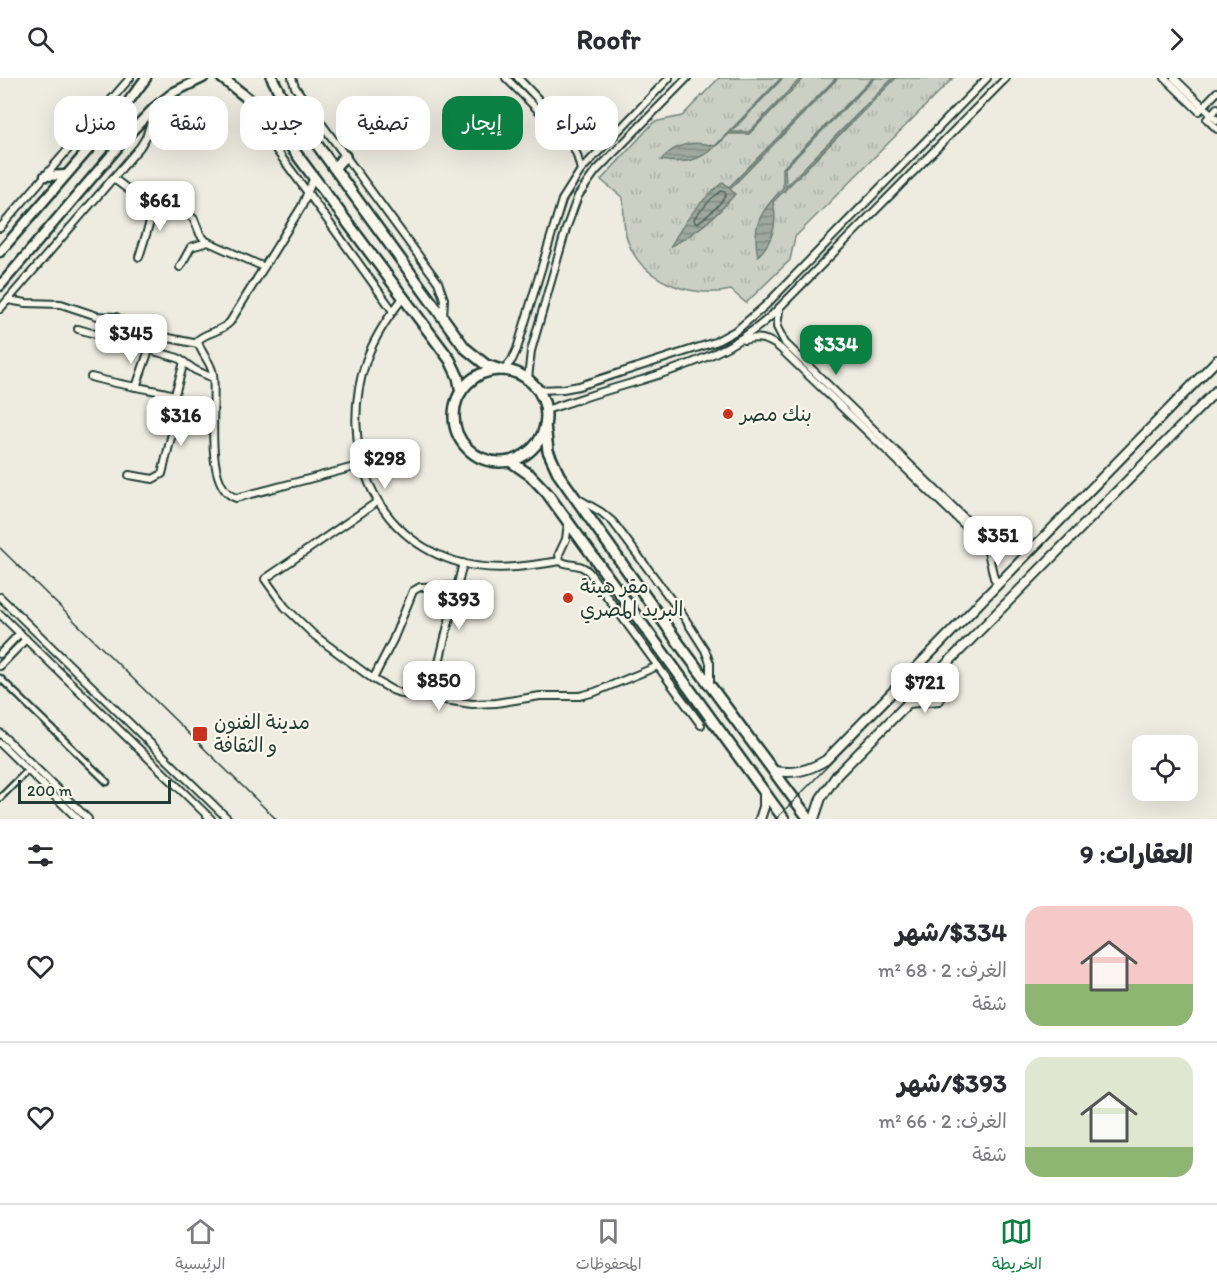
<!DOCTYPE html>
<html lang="ar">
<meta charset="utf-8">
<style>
:root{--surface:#fff;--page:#f7f7f7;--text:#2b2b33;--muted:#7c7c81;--line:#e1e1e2;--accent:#0b8043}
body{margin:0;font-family:Itim,"Playpen Sans Arabic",sans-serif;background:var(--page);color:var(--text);direction:rtl;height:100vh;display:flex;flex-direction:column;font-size:22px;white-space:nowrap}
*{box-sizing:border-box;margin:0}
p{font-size:20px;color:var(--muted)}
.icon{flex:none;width:33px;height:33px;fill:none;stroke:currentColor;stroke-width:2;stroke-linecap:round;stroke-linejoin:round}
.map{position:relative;height:741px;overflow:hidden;direction:ltr}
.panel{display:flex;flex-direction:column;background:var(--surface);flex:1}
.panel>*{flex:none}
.banner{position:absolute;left:18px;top:18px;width:600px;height:54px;direction:rtl;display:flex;gap:12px}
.fabs{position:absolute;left:1132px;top:657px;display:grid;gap:12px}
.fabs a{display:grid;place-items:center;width:66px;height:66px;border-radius:12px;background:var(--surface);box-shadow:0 6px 24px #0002;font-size:30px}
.scale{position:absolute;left:18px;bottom:15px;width:153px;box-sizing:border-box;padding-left:6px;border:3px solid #1f3d34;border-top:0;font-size:16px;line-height:21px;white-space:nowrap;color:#1f3d34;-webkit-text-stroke:4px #fbf7ec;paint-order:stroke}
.price{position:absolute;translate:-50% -51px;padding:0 14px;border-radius:12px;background:#fff;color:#222;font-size:20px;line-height:39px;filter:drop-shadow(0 2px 3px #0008)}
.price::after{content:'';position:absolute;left:50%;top:36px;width:18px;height:14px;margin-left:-9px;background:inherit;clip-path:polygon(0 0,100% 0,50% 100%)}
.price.on{background:var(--accent);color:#fff}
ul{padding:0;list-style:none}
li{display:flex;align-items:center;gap:18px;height:150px;padding:0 24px}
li+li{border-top:2px solid var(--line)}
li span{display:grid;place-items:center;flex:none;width:168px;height:120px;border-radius:18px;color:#555}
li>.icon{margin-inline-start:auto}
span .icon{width:72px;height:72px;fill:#fffc;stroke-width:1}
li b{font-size:26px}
h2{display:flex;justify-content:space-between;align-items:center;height:72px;padding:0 24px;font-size:26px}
.chip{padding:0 21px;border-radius:18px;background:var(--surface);box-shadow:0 6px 24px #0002;font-size:21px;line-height:54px}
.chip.on{background:var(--accent);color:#fff}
header{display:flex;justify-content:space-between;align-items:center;height:78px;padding:0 24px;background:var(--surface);font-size:27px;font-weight:700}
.tabs{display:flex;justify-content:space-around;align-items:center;height:84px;border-top:2px solid var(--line);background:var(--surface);font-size:16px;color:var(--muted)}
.tabs a{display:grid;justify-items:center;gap:3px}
.tabs .on{color:var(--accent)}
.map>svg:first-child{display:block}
.park{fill:url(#park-tufts);stroke:#75867c;stroke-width:1.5}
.water{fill:url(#water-rules);stroke:#6c7d74;stroke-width:1.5}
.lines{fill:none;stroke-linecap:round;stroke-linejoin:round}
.shore{stroke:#52685f;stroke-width:1.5}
.pedestrian-casing{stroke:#1f3d34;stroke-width:9}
.minor-casing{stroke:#1f3d34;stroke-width:10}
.tertiary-casing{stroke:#1f3d34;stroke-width:12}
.secondary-casing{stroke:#1f3d34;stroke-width:13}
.primary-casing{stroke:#1f3d34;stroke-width:14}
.pedestrian{stroke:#fbf7ec;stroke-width:4.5}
.minor{stroke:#fbf7ec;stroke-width:6}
.tertiary{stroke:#fbf7ec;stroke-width:8}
.secondary{stroke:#fbf7ec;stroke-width:8}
.primary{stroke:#fbf7ec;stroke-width:9}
.tram{stroke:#1f3d34;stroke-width:1.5}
.rail{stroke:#1f3d34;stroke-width:1.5}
.poi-dot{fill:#c8321e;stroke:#fbf7ec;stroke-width:2}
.labels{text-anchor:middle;stroke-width:4.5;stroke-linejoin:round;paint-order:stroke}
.poi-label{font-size:20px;fill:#1f3d34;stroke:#fbf7ec;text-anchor:start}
</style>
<header><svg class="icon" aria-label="forward" viewBox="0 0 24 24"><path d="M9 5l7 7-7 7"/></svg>Roofr<svg class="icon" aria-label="search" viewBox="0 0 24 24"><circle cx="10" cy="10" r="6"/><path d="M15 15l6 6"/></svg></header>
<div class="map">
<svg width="1217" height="741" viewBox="0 0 1217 741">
<defs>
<pattern id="park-tufts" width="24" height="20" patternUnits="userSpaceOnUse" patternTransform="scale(1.5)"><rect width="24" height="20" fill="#cbcfc4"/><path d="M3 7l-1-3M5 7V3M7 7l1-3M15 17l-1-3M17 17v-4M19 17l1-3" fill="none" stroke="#aeb3a9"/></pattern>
<pattern id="water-rules" width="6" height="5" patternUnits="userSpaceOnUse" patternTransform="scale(1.5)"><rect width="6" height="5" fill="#9fa89f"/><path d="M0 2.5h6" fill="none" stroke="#818a82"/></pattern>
</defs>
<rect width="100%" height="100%" fill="#eeece1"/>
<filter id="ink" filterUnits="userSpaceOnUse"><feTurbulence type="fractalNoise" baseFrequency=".0167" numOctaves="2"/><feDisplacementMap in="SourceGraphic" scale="12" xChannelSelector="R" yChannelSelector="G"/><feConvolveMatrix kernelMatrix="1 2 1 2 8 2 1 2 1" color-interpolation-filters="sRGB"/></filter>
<g filter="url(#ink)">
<path class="park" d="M719,0H953L795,159L790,182L746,225L731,212C690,221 637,202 626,157C623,145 624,131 623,120L601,102L654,44L682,38Z"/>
<g class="water">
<path d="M781,0H783L731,54H749L801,0H804L749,56H729C707,78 693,88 661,82C675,66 694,62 715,68Z"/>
<path d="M836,0H838L730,111L735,116C716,139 697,155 671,168C684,143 701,122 723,104L729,109Z"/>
<path d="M873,0H875L785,90L786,108L893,0H896L773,124C778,145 773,163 758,178C751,145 762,133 783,110V90Z"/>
</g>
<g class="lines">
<path class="shore" d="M721,113L725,114L726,117C719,128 709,137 698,145H695L694,141L711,121Z"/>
<g class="pedestrian-casing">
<g id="pedestrian">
<path d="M0,600L107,704"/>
<path d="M0,720L28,692"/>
</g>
</g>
<g class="minor-casing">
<g id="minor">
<path d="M292,0L295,9L310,30L438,204L444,221L443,240"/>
<path d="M506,0L572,66L577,77L581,92"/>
<path d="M518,0L573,58L590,64L607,63"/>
<path d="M1165,0L1199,33L1217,14"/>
<path d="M1174,0L1217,42"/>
<path d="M1217,30L1207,41L1217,51"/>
<path d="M251,38L308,115L393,233"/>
<path d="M314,99L302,128L230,244C221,254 207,254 198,262C199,274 211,283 213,296C217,324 202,409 236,420L362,387"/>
<path d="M113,100L143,123L175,125L194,141L200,156L206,163L264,189"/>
<path d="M0,150L130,0"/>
<path d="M139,179L151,141V125"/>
<path d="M180,189L191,169L208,164"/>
<path d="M403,220C388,239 374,259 366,283C338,365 371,461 461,485C494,494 527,488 560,483"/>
<path d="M8,222L26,225L61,226L97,238L116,239L140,254L198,266"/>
<path d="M0,231L140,69L146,59L155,32"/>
<path d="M779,233L777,249L785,265L986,461"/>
<path d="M78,251L178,280L195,292L213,300"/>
<path d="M744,262C758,258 770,261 781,271L979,461L988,474L994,500L998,506"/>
<path d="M504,292L512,282L517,271L562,122L581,92L669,0"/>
<path d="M91,299C119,307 147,310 175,317"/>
<path d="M528,301L531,273L566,151L578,118L595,94L687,0"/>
<path d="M136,309L149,272"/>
<path d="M539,312L563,311L579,308L715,264L737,252L766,227L987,0"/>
<path d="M546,332C578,321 610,311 642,302C690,287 734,272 772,237L1006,0"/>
<path d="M129,397L153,401L162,396L177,335L174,320L184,284"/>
<path d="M577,420L601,434L613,444L684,539L705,572L710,585V607"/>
<path d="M377,424L265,501L285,529L314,557L373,601L392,612L403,616L472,626L496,625L540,618H580L595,614L658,588"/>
<path d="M568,445L566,461L559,476L560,483C570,489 580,484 589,494L701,647"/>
<path d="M0,519L228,741"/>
<path d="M0,536L211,741"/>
<path d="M0,576L20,555"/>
<path d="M0,588L26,561"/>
<path d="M373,601L393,562L413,513L420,509L457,508"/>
<path d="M438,622L435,610L436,597L463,485"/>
<path d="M0,655L88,741"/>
<path d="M0,665L78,741"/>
</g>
</g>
<g class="tertiary-casing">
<g id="tertiary">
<path d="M908,625L939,622"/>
<path d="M774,693C794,696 808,693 826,682L1217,282"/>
<path d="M760,741L764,729V713"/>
<path d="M814,741L821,720L837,697L1217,312"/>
</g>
</g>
<g class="secondary-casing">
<g id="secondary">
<path d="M45,98L66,97"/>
<path d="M0,174L120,35L146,0"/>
<path d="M0,208L130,55L155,29L174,14L203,0"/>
</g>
</g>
<g class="primary-casing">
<g id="primary">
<path d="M222,0L250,22L274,46L450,282L458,299L461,314"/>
<path d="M272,0L281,17L465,270L486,287L501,292"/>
<path d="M334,90L345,78"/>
<circle cx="500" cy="338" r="46"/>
<path d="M545,347L548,373L559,397L680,567L809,741"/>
<path d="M510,383L530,397L547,415L784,741"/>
</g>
</g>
<use href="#pedestrian" class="pedestrian"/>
<use href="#minor" class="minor"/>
<use href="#tertiary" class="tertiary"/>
<use href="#secondary" class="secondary"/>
<use href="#primary" class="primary"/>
<path class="tram" d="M0,470L276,741"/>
<path class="rail" d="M776,741L1217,289"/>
</g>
</g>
<g class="poi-dot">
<circle cx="728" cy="336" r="6"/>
<circle cx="568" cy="520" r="6"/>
<rect x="192" y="648" width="16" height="16" rx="3"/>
</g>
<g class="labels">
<g class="poi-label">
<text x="740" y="343">بنك مصر</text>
<text x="580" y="515">مقر هيئة<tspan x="580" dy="23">البريد المصري</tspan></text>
<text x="214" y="651">مدينة الفنون<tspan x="214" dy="23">و الثقافة</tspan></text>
</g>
</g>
</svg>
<div class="fabs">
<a><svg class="icon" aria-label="locate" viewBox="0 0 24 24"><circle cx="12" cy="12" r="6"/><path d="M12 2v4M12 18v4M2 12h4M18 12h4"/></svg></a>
</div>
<div class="scale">200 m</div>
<b class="price" style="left:160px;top:154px">$661</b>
<b class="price" style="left:131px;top:287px">$345</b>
<b class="price on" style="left:836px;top:298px">$334</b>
<b class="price" style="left:181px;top:369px">$316</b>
<b class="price" style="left:385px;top:412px">$298</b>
<b class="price" style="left:998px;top:489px">$351</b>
<b class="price" style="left:459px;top:553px">$393</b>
<b class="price" style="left:439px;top:634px">$850</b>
<b class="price" style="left:925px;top:636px">$721</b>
<div class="banner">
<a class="chip">شراء</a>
<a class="chip on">إيجار</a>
<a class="chip">تصفية</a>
<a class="chip">جديد</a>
<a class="chip">شقة</a>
<a class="chip">منزل</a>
</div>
</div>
<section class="panel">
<h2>العقارات: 9<svg class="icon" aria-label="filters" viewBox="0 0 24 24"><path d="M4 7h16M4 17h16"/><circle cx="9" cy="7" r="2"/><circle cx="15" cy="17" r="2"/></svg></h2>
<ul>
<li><span style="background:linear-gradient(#f6c9c9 65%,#8fb573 0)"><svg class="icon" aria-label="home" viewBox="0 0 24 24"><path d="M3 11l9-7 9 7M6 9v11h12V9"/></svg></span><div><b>$334/شهر</b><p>الغرف: 2 · 68 m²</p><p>شقة</p></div><svg class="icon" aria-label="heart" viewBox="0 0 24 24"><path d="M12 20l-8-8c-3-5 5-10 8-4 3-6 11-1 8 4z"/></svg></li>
<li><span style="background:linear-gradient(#dfe7d0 75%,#8fb573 0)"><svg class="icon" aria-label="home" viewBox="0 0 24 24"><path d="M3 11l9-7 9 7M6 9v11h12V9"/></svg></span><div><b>$393/شهر</b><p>الغرف: 2 · 66 m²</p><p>شقة</p></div><svg class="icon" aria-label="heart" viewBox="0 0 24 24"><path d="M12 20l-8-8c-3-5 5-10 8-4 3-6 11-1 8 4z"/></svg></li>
</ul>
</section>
<nav class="tabs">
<a class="on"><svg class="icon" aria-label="map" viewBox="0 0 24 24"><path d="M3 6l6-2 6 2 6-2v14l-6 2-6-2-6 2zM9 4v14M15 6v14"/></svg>الخريطة</a>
<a><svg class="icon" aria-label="saved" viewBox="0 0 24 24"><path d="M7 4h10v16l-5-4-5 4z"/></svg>المحفوظات</a>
<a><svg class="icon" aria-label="home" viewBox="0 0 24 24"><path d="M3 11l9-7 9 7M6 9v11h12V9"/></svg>الرئيسية</a>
</nav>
